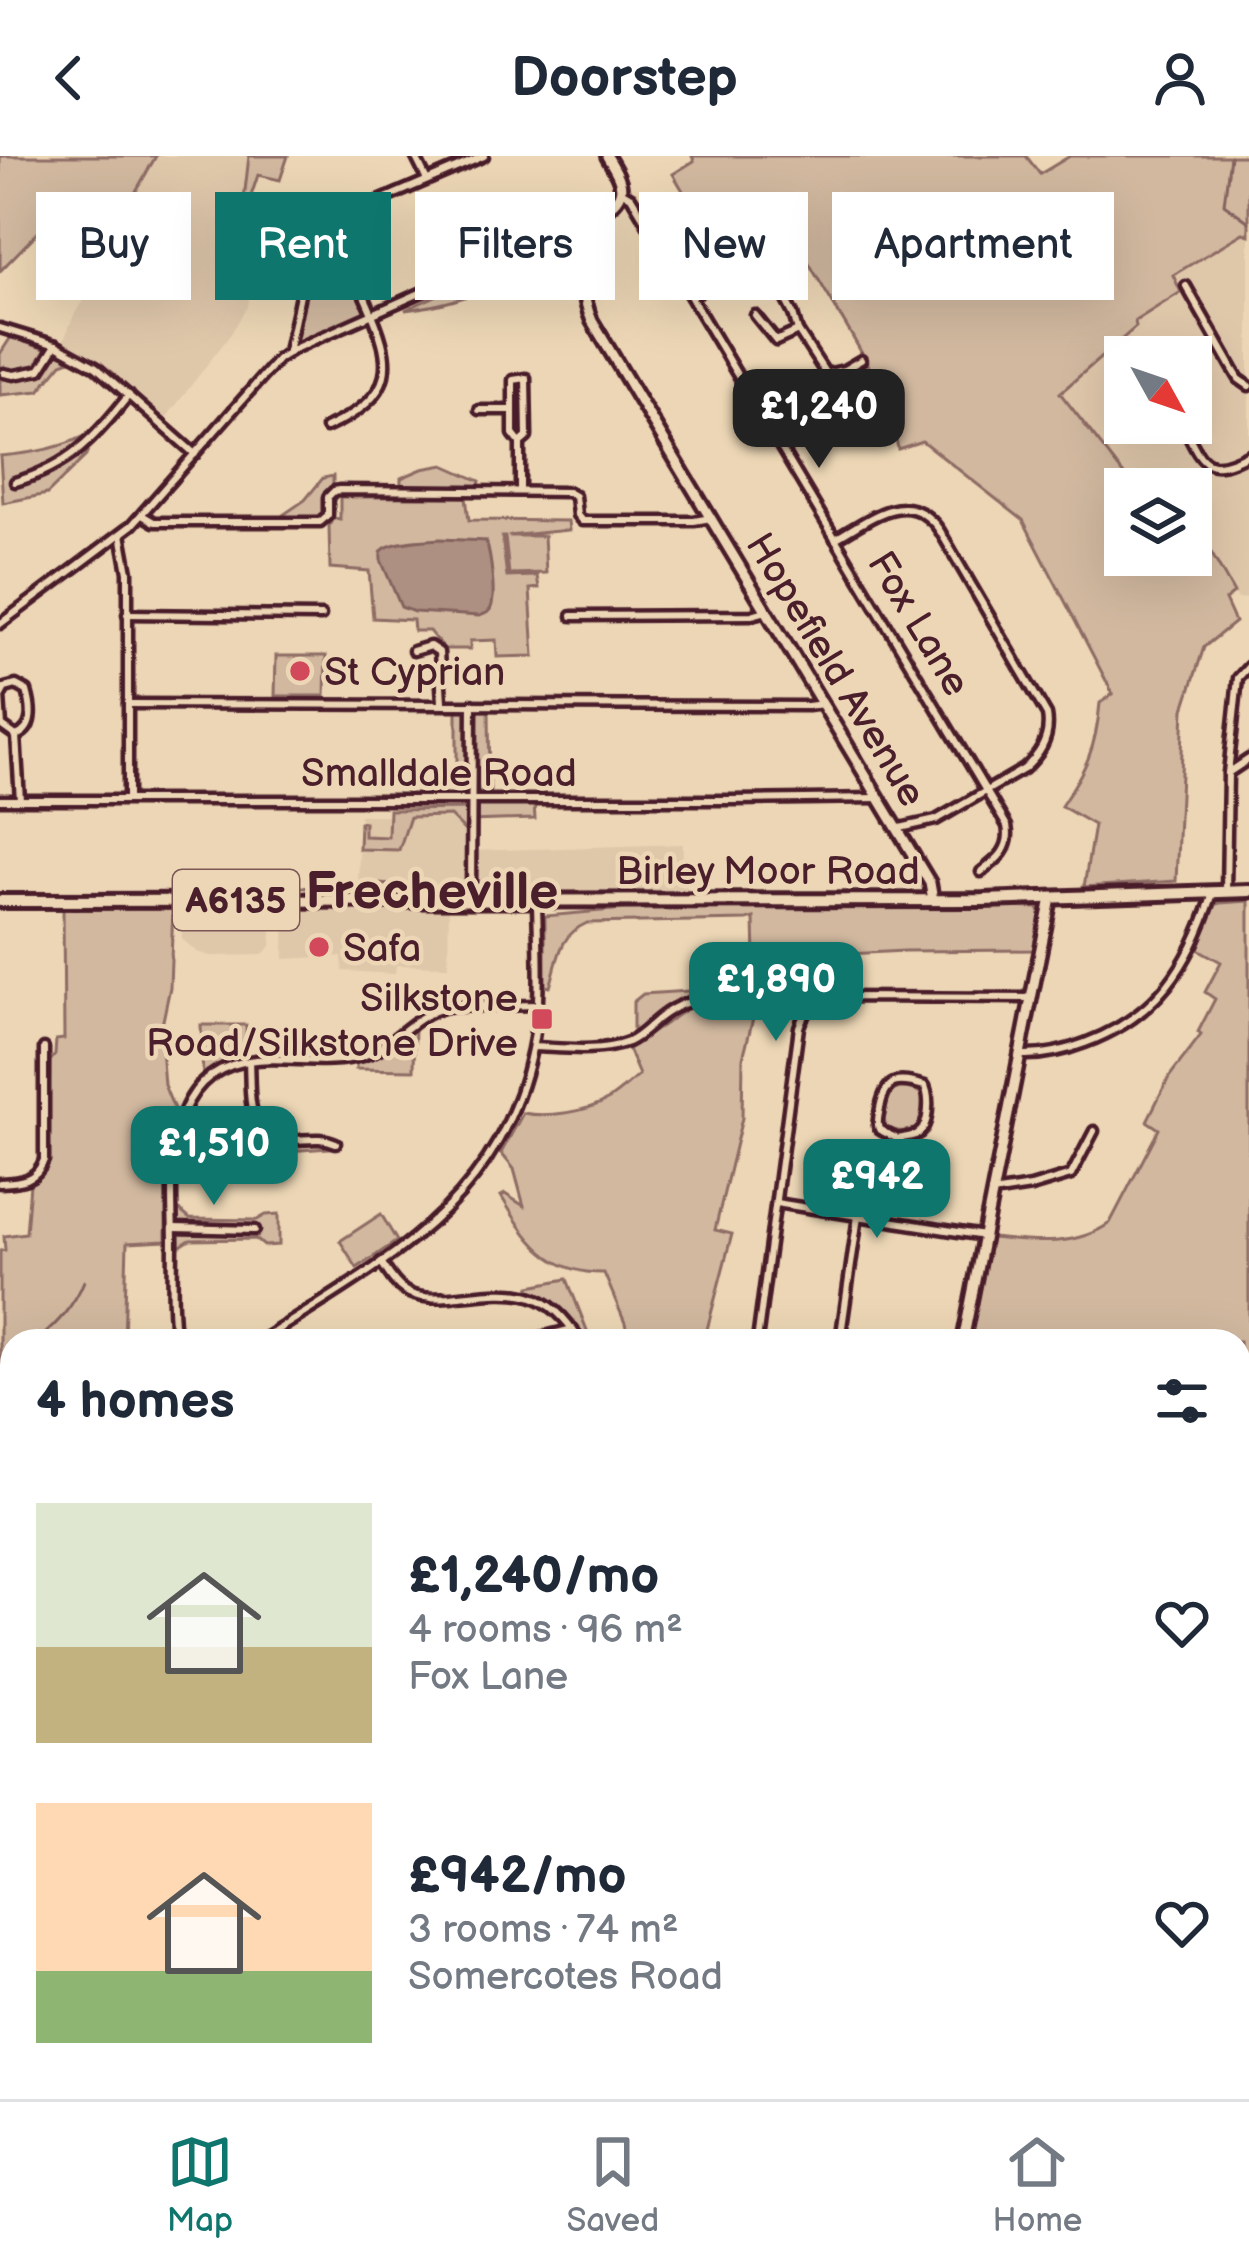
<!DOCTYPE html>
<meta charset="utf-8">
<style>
:root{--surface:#fff;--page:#f6f6f7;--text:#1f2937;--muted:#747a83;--line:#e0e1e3;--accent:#0f766e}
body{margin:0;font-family:"Balsamiq Sans",sans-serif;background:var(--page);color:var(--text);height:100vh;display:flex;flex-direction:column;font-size:45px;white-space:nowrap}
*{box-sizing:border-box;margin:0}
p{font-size:39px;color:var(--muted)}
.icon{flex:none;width:66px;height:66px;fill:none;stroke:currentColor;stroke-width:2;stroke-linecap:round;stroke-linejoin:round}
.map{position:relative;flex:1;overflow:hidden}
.sheet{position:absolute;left:0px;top:1173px;width:1251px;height:771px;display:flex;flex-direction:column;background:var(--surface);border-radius:36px 36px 0 0;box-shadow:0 12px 48px #0002}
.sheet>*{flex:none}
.banner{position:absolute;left:36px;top:36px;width:1179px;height:108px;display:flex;gap:24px}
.needle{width:78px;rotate:130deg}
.buttons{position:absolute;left:1104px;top:180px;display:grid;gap:24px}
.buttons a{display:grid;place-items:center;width:108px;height:108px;border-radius:0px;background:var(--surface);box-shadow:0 12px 48px #0002;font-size:60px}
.price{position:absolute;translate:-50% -102px;padding:0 27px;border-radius:24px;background:var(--accent);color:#fff;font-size:39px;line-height:78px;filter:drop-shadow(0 3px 6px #0008)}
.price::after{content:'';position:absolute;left:50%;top:72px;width:36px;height:27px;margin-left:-18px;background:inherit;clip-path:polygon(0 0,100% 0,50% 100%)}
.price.active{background:#222;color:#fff}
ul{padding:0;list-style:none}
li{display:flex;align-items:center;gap:36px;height:300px;padding:0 36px}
li span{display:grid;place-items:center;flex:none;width:336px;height:240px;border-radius:0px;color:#555}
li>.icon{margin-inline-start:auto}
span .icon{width:144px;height:144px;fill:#fffc;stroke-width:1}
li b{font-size:51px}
h2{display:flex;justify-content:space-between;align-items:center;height:144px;padding:0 36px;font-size:51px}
.pill{padding:0 42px;border-radius:0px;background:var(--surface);box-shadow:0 12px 48px #0002;font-size:42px;line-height:108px}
.pill.active{background:var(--accent);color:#fff}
header{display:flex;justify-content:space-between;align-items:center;height:156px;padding:0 36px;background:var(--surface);font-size:54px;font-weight:600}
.dock{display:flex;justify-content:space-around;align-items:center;height:168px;border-top:3px solid var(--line);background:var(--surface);font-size:33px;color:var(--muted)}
.dock a{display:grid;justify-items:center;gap:6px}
.dock .active{color:var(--accent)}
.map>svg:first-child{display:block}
.built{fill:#dfc7aa;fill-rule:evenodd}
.green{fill:#d1b89f;stroke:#8e6c65;stroke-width:3}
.water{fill:#ad9081;stroke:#85635f;stroke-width:3}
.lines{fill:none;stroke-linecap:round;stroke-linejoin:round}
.stream{stroke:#85635f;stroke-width:3}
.minor-casing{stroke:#4a1f2b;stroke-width:15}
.tertiary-casing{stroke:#4a1f2b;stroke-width:18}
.secondary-casing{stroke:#4a1f2b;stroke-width:18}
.primary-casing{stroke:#4a1f2b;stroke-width:20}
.minor{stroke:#ecd6b5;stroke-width:6}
.tertiary{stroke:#ecd6b5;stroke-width:9}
.secondary{stroke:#ecd6b5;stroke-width:9}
.primary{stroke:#ecd6b5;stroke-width:10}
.poi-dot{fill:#d1495b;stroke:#ecd6b5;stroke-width:4.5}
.labels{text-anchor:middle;stroke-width:9;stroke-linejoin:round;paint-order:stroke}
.shield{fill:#ecd6b5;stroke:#7b5654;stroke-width:3}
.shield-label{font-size:36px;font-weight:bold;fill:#4a1f2b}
.street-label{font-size:39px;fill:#4a1f2b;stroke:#ecd6b5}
.poi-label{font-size:39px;fill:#4a1f2b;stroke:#ecd6b5;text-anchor:start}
.district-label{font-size:51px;font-weight:bold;fill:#4a1f2b;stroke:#ecd6b5}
</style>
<header><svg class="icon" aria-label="back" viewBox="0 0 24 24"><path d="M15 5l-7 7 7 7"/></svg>Doorstep<svg class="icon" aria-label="person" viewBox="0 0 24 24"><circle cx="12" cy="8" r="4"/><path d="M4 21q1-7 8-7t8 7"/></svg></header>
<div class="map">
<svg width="1249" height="1943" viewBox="0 0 1249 1943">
<rect width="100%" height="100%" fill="#ecd6b5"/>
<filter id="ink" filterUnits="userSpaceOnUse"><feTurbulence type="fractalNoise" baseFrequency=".00833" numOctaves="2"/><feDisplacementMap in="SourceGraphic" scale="24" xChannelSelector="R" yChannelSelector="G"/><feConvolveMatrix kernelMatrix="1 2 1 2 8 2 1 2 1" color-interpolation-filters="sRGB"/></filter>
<g filter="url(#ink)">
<g class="built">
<path d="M0,0H249L241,69L266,77L247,151L230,179L166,262L109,212L63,186L74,159L102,112L121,119L138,93L142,72L81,33L45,59L46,68L0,115Z"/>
<path d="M1244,77L1249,79V442L1238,443L1191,361V333H1135L1060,237L1136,171L1134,165L1181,136L1172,119ZM1125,201H1191V267H1125Z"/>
<path d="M360,659L450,660L470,680L473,695L683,688L682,725L697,744L449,746L448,810L396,809L395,818L343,815L342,800L284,803L285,736L358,734Z"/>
<path d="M281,748L282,770L272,771L271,790L262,799L210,800L197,796L182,783L181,749Z"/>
</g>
<g class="green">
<path d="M0,0H156L123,58L81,33L45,59L46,68L0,115Z"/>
<path d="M249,0H288L280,24L258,19L241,70Z"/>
<path d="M692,0H1026L1040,18L1070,0H1249V79L1243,77L1173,119L1181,136L1135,165L1136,171L1060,237L1135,333H1125V399H1191V361L1234,437L1225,444L1235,466L1204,491L1184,553L1176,725L1084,731L1094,669L1061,650C1086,613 1096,593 1100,547L1113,538L1023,364L922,285L898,293C887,226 842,166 809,107L792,115L775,83L767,86L747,54L719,68L707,49L695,55L673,18L694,5Z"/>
<path d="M328,72L365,156L296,188L293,183L317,77L320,73Z"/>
<path d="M536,94C490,135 466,146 405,154Z"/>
<path d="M11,181L73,203L62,207L39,235L0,239V198Z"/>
<path d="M93,276L86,300L47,338L3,347L0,300C35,297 62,292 93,276Z"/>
<path d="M444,309L480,325L478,332L401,331V322L422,313Z"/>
<path d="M333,320V332L325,341L323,360L283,362V359L305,344L323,322Z"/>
<path d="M340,341H466L469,364L568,365L569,374L508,380H544L546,417L509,418L505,381H502L507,421L537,420L539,432L530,433L534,500L497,501L496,484L470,485V493H444L429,475H414L413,464L373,462L369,415L330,412L329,370L333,362L340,363Z"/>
<path d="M276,500H326L325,540H275Z"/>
<path d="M457,553H489L490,636H457Z"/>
<path d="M534,647L535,663L469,665L470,680L450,660L410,661L399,694L359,693L360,666H364V680L388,681L389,654L475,653L480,648Z"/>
<path d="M377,728L392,729L391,734L375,739L251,738L249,734L252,730L354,732Z"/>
<path d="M1249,745V1524L1239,1530V1185H970L991,1082C1031,1086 1075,1092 1110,1067L1159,973L1147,965L1169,921L1201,879L1198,876L1215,843L1205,836L1221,806L1198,793L1216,749L1220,747Z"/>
<path d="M940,750L1038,752L1042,759L1035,794L904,795L755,803L754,762L747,764L587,767C558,780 559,802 550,831L545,830V760L625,753Z"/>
<path d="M173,751L170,831L160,879L164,929L177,960L166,996V1085L127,1087L124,1185H12V1506L0,1514V1095L5,1094L4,1080L26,1077L30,1028L48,1009L50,905L55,899L56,884L64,883L63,752Z"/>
<path d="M703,834V839C673,845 656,860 633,878V846L643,838Z"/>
<path d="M721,846L731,857L753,862L743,902L742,962L715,1074L732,1078L704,1185H629L625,1167L604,1117C549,1118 527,1083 501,1040L505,1038L524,1050L514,1013L501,997L523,957C547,962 587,956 609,943C619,937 629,927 639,919L628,893L688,852Z"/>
<path d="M201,869H246L247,900L229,904L203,922Z"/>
<path d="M415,869L414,914L356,913V906L388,893Z"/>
<path d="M900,932C931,933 923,944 919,969C910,978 897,976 886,971L884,963L889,936Z"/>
<path d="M246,961C270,991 287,987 324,986L330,992L245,998Z"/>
<path d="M178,1053L190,1063L257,1064L266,1059L279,1058V1089L264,1090L256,1083L190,1084L179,1091Z"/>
<path d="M381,1058L397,1085L357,1112L340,1085Z"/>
<path d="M567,1123L590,1182L586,1185L567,1158L529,1133L530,1130Z"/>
<path d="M1,1528L12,1538V1921L0,1923Z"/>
<path d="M1249,1536V1943H928L932,1932H1239V1541Z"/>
<path d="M35,1932H441L452,1943H33Z"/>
<path d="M463,1932H626L620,1943H473Z"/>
</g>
<path class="water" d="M440,383L486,385C490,397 498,446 489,455C487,458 483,458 480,460L414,456L401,451L381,404C381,401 380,397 382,395C388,385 428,384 440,383Z"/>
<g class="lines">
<g class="stream">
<path d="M1230,0L1224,48L1249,66"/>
<path d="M37,1185C57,1168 74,1150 84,1125"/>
<path d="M0,1243L12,1226"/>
<path d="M513,1932L514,1943"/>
</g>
<g class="minor-casing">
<g id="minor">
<path d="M415,0L427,24"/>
<path d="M621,35L631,41L1007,670C1012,693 997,704 981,716"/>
<path d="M330,66L484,0"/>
<path d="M247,72C264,51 292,63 315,66"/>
<path d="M717,78L730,101L734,115"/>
<path d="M778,129L793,158L798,175L826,218"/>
<path d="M1186,130L1233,213L1239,223L1249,230"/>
<path d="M691,141L734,115L744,112L753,118L759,130"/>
<path d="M755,159L776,185L798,175"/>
<path d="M0,172L56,189L96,211L195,298"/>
<path d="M288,196L315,66H330C342,92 354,118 366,144C395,209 398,239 326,272"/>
<path d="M4,217L14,219L40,214L56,189"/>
<path d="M479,254H513"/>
<path d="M760,258L826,218L844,214L861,204"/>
<path d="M1182,267C1202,306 1204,322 1249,298"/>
<path d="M520,287L527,281L526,222L513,224V278L520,287V334"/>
<path d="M15,326C70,310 95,282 129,239"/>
<path d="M142,359L154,366H320L328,359V341L334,335L339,334L568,336L575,340L577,359L582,365H694L711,362"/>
<path d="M121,378L128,416V643"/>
<path d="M835,383C871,363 909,329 940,375L1047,559C1051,581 1040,599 1024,613L936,664L900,672"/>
<path d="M127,458L321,460"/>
<path d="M572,460L752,459L766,455"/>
<path d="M0,468L132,369L278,203L294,193L600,57"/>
<path d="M413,495L430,490L439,496L442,546"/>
<path d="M128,548L808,550L823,548"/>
<path d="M16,580L2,570L0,541L5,532L16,529L27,535C32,552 35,573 16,580L20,644"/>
<path d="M1228,617L1249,603"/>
<path d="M0,644H732L879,642"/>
<path d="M1226,736L1228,617L1238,522L1249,510"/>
<path d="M471,742L472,548"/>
<path d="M533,891C563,892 599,897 628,886C643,879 652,866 666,857C686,843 715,838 739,845"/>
<path d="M1021,899C1043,900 1064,895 1085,887C1158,860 1190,809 1213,737"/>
<path d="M249,905C251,943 244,986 297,984C311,983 323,981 336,987"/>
<path d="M0,1027C21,1026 36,1025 44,1004V892"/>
<path d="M992,1037L1031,1031L1071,1019L1094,975"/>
<path d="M776,1047L984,1080"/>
<path d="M881,1064L898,983C896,982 881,975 879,973C876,967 879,958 880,952C886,922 897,922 925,930C930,942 930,969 918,978C915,980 901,982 898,983"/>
<path d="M174,1072L255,1074"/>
<path d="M381,1106C388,1116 394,1128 405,1135C418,1143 435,1142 450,1141C510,1135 545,1126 580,1185"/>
<path d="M176,1185C171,1152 173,1118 173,1084C172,1022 161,923 243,906C282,898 324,911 362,900C396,891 410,859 448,851L537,849"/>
<path d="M260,1185C382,1107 500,1049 532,893C542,846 538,795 537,747"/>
<path d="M525,1185L573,1173"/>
<path d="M757,1185L799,871C805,852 820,842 840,841L1031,842"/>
<path d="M840,1185L858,1060"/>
<path d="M1,1519L12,1534"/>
<path d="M0,1670L12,1673"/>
<path d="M0,1929L12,1927"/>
<path d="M28,1932L30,1943"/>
<path d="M451,1932L462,1943"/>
<path d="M836,1932L857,1943"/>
<path d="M184,1943L185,1932"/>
<path d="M674,1943L684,1933H688L701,1943"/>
<path d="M886,1943L892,1932"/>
</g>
</g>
<g class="tertiary-casing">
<g id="tertiary">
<path d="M607,0C622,25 631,39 601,56C601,71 595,82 590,95C581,120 582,141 592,165L930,727L933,744"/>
<path d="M963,1185L1051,742"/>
</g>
</g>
<g class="secondary-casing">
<g id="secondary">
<path d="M1239,1537L1249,1532"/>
<path d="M730,1943L739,1932"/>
</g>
</g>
<g class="primary-casing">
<path id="primary" d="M0,745L983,744L1249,735"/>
</g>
<use href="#minor" class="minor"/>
<use href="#tertiary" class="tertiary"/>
<use href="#secondary" class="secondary"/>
<use href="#primary" class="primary"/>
</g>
</g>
<g class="poi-dot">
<circle cx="300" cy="515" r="12"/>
<circle cx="319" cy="791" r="12"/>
<rect x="530" y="851" width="24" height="24" rx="6"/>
</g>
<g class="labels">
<rect class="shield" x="173" y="714" width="126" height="60" rx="9"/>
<g class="shield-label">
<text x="236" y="757">A6135</text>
</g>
<g class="street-label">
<text transform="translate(920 467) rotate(59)" y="14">Fox Lane</text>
<text transform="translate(837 513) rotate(59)" y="14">Hopefield Avenue</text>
<text x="439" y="630">Smalldale Road</text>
<text x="768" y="728">Birley Moor Road</text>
</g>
<g class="poi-label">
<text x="324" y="529">St Cyprian</text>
<text x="343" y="805">Safa</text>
<text x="518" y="855" text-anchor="end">Silkstone<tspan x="518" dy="45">Road/Silkstone Drive</tspan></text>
</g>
<g class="district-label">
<text x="432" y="752">Frecheville</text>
</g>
</g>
</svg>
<div class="buttons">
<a><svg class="needle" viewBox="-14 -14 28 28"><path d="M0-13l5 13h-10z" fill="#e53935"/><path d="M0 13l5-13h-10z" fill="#747a83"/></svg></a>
<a><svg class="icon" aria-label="layers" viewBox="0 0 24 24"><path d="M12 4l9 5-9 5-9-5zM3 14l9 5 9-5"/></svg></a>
</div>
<b class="price active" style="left:819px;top:315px">£1,240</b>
<b class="price" style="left:776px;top:888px">£1,890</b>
<b class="price" style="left:214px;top:1052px">£1,510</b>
<b class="price" style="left:877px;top:1085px">£942</b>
<div class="banner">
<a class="pill">Buy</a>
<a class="pill active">Rent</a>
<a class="pill">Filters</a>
<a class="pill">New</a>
<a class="pill">Apartment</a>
</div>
<section class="sheet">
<h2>4 homes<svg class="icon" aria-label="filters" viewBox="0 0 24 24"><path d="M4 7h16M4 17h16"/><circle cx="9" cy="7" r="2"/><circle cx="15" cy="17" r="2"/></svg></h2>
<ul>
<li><span style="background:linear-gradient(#dfe7d0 60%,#c2b280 0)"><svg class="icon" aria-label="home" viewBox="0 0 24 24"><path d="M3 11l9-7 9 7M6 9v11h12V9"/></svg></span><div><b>£1,240/mo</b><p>4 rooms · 96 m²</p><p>Fox Lane</p></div><svg class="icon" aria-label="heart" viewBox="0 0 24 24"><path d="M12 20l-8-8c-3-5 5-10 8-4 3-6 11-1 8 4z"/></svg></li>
<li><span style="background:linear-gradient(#ffd9b3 70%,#8fb573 0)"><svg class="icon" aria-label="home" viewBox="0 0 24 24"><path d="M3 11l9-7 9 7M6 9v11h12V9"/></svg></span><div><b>£942/mo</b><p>3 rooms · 74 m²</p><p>Somercotes Road</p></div><svg class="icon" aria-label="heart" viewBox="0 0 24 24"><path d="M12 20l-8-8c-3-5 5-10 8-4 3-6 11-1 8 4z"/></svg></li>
</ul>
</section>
</div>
<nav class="dock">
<a class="active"><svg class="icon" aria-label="map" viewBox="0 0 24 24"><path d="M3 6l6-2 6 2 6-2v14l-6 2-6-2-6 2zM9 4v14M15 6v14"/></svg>Map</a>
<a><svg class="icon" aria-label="saved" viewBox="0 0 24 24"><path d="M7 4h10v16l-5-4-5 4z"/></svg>Saved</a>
<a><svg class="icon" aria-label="home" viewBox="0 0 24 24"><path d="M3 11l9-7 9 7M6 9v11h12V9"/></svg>Home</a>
</nav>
